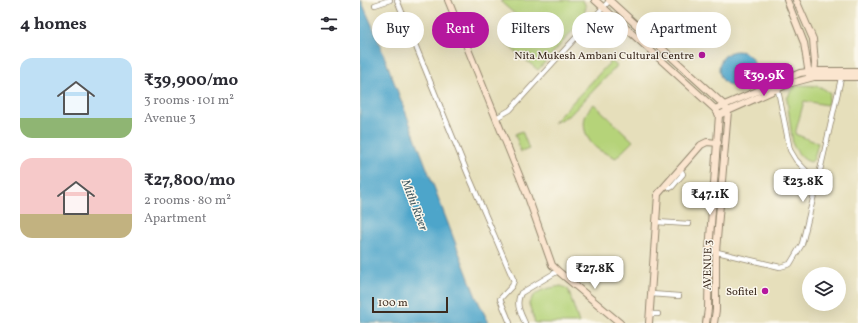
<!DOCTYPE html>
<meta charset="utf-8">
<style>
:root{--surface:#fff;--page:#f2f2f3;--text:#2b2b33;--muted:#7c7c81;--accent:#b5179e}
body{margin:0;font-family:Vollkorn,serif;background:var(--page);color:var(--text);height:100vh;display:flex;flex-direction:column;font-size:15px;white-space:nowrap}
*{box-sizing:border-box;margin:0}
p{font-size:13px;color:var(--muted)}
.icon{flex:none;width:22px;height:22px;fill:none;stroke:currentColor;stroke-width:2;stroke-linecap:round;stroke-linejoin:round}
.map{position:relative;flex:1;overflow:hidden}
.details{display:flex;flex-direction:column;background:var(--surface);width:360px}
.details>*{flex:none}
.banner{position:absolute;left:12px;top:12px;width:380px;height:36px;display:flex;gap:8px}
.controls{position:absolute;left:442px;top:267px;display:grid;gap:8px}
.controls a{display:grid;place-items:center;width:44px;height:44px;border-radius:50%;background:var(--surface);box-shadow:0 4px 16px #0002;font-size:20px}
.scale{position:absolute;left:12px;bottom:10px;width:76px;box-sizing:border-box;padding-left:4px;border:2px solid #3b2a1e;border-top:0;font-size:11px;line-height:14px;white-space:nowrap;color:#3b2a1e;-webkit-text-stroke:3px #fbf7ec;paint-order:stroke}
.price{position:absolute;translate:-50% -34px;padding:0 9px;border-radius:8px;background:#fff;color:#222;font-size:13px;line-height:26px;filter:drop-shadow(0 1px 2px #0008)}
.price::after{content:'';position:absolute;left:50%;top:24px;width:12px;height:9px;margin-left:-6px;background:inherit;clip-path:polygon(0 0,100% 0,50% 100%)}
.price.selected{background:var(--accent);color:#fff}
ul{padding:0;list-style:none}
li{display:flex;align-items:center;gap:12px;height:100px;padding:0 20px}
li span{display:grid;place-items:center;flex:none;width:112px;height:80px;border-radius:12px;color:#555}
li>.icon{margin-inline-start:auto}
span .icon{width:48px;height:48px;fill:#fffc;stroke-width:1}
li b{font-size:17px}
h2{display:flex;justify-content:space-between;align-items:center;height:48px;padding:0 20px;font-size:17px}
.pill{padding:0 14px;border-radius:18px;background:var(--surface);box-shadow:0 4px 16px #0002;font-size:14px;line-height:36px}
.pill.selected{background:var(--accent);color:#fff}
main{display:flex;flex:1;min-height:0}
.map>svg:first-child{display:block}
.green{fill:#b5d379;stroke:#787e4c}
.water{fill:#4ea5ca;stroke:#446874}
.lines{fill:none;stroke-linecap:round;stroke-linejoin:round}
.street-casing{stroke:#90846c;stroke-width:6}
.secondary-casing{stroke:#90846c;stroke-width:8}
.street{stroke:#fff;stroke-width:4.5}
.secondary{stroke:#fbe5cf;stroke-width:6}
.poi-dot{fill:#b5179e;stroke:#fbf7ec;stroke-width:1.5}
.labels{text-anchor:middle;stroke-width:3;stroke-linejoin:round;paint-order:stroke}
.poi-label{font-size:11px;fill:#3b2a1e;stroke:#fbf7ec;text-anchor:end}
.street-label{font-size:11px;fill:#3b2a1e;stroke:#fbf7ec}
.water-label{font-size:12px;font-style:italic;fill:#435b63;stroke:#fbf7ec}
</style>
<main>
<section class="details">
<h2>4 homes<svg class="icon" aria-label="filters" viewBox="0 0 24 24"><path d="M4 7h16M4 17h16"/><circle cx="9" cy="7" r="2"/><circle cx="15" cy="17" r="2"/></svg></h2>
<ul>
<li><span style="background:linear-gradient(#bfe0f5 75%,#8fb573 0)"><svg class="icon" aria-label="home" viewBox="0 0 24 24"><path d="M3 11l9-7 9 7M6 9v11h12V9"/></svg></span><div><b>₹39,900/mo</b><p>3 rooms · 101 m²</p><p>Avenue 3</p></div></li>
<li><span style="background:linear-gradient(#f6c9c9 70%,#c2b280 0)"><svg class="icon" aria-label="home" viewBox="0 0 24 24"><path d="M3 11l9-7 9 7M6 9v11h12V9"/></svg></span><div><b>₹27,800/mo</b><p>2 rooms · 80 m²</p><p>Apartment</p></div></li>
</ul>
</section>
<div class="map">
<svg width="498" height="323" viewBox="0 0 498 323">
<rect width="100%" height="100%" fill="#fbf7ec"/>
<filter id="ink" filterUnits="userSpaceOnUse"><feTurbulence type="fractalNoise" baseFrequency=".025" numOctaves="2"/><feDisplacementMap in="SourceGraphic" scale="8" xChannelSelector="R" yChannelSelector="G"/><feConvolveMatrix kernelMatrix="1 2 1 2 8 2 1 2 1" color-interpolation-filters="sRGB"/></filter>
<filter id="wash" filterUnits="userSpaceOnUse"><feTurbulence type="fractalNoise" baseFrequency=".012" numOctaves="4" result="noise"/><feDisplacementMap in="SourceGraphic" scale="16" xChannelSelector="R" yChannelSelector="G"/><feGaussianBlur stdDeviation="0.9" result="paint"/><feColorMatrix in="noise" values="0 0 0 0 0 0 0 0 0 0 0 0 0 0 0 0 0 1.4 0 .05"/><feComposite in="paint" operator="in"/></filter>
<g filter="url(#wash)">
<rect width="100%" height="100%" fill="#e6dfbb"/>
<g class="green">
<path d="M143,0H223L226,7L223,19L178,70L146,44L165,23L141,2Z"/>
<path d="M251,61L257,66L210,115L193,123Z"/>
<path d="M439,85C450,86 462,84 470,94L467,105L444,101L435,134L458,143L454,159L451,162C443,161 437,152 433,145L427,99L432,89Z"/>
<path d="M234,104L273,141L256,158C251,155 244,153 239,150C223,139 218,117 234,104Z"/>
<path d="M162,131L169,149L161,152L155,134Z"/>
<path d="M201,286L208,289L219,323H175L169,304C175,289 186,289 201,286Z"/>
</g>
<g class="water">
<path d="M0,0H1L15,32L116,297L129,323H0Z"/>
<circle cx="377" cy="69" r="18"/>
</g>
</g>
<g filter="url(#ink)">
<g class="lines">
<g class="street-casing">
<g id="street">
<path d="M37,0L107,172L154,281L152,286L140,299L150,323"/>
<path d="M15,5L30,0"/>
<path d="M417,85L430,150L436,160L457,182"/>
<path d="M136,118L150,110L250,0"/>
<path d="M306,184L310,188L312,187L323,174L320,169"/>
<path d="M296,222L329,224"/>
<path d="M353,251L420,267L430,264L442,244L462,162L482,74"/>
<path d="M291,294L319,296"/>
<path d="M290,314H298"/>
<path d="M165,323C160,312 155,304 161,293L198,271"/>
</g>
</g>
<g class="secondary-casing">
<g id="secondary">
<path d="M88,0L168,197L192,265L198,271L260,323"/>
<path d="M235,0L355,109L359,115L428,84L454,77H498"/>
<path d="M249,0L364,105L368,111L356,251V310L354,323"/>
<path d="M427,0L444,43L449,75"/>
<path d="M436,0L453,39L455,64L454,73"/>
<path d="M355,109L440,73L455,71H498"/>
<path d="M289,323L298,194L341,145L347,142L358,143"/>
<path d="M346,323L348,309L349,251L359,115"/>
</g>
</g>
<use href="#street" class="street"/>
<use href="#secondary" class="secondary"/>
</g>
</g>
<g class="poi-dot">
<circle cx="342" cy="55" r="4"/>
<circle cx="405" cy="291" r="4"/>
</g>
<g class="labels">
<g class="poi-label">
<text x="334" y="59">Nita Mukesh Ambani Cultural Centre</text>
<text x="397" y="295">Sofitel</text>
</g>
<g class="street-label">
<text transform="translate(347 265) rotate(-89)" y="4">AVENUE 3</text>
</g>
<g class="water-label">
<text transform="translate(55 205) rotate(69)" y="4">Mithi River</text>
</g>
</g>
</svg>
<div class="controls">
<a><svg class="icon" aria-label="layers" viewBox="0 0 24 24"><path d="M12 4l9 5-9 5-9-5zM3 14l9 5 9-5"/></svg></a>
</div>
<div class="scale">100 m</div>
<b class="price selected" style="left:404px;top:97px">₹39.9K</b>
<b class="price" style="left:443px;top:203px">₹23.8K</b>
<b class="price" style="left:350px;top:216px">₹47.1K</b>
<b class="price" style="left:235px;top:290px">₹27.8K</b>
<div class="banner">
<a class="pill">Buy</a>
<a class="pill selected">Rent</a>
<a class="pill">Filters</a>
<a class="pill">New</a>
<a class="pill">Apartment</a>
</div>
</div>
</main>
